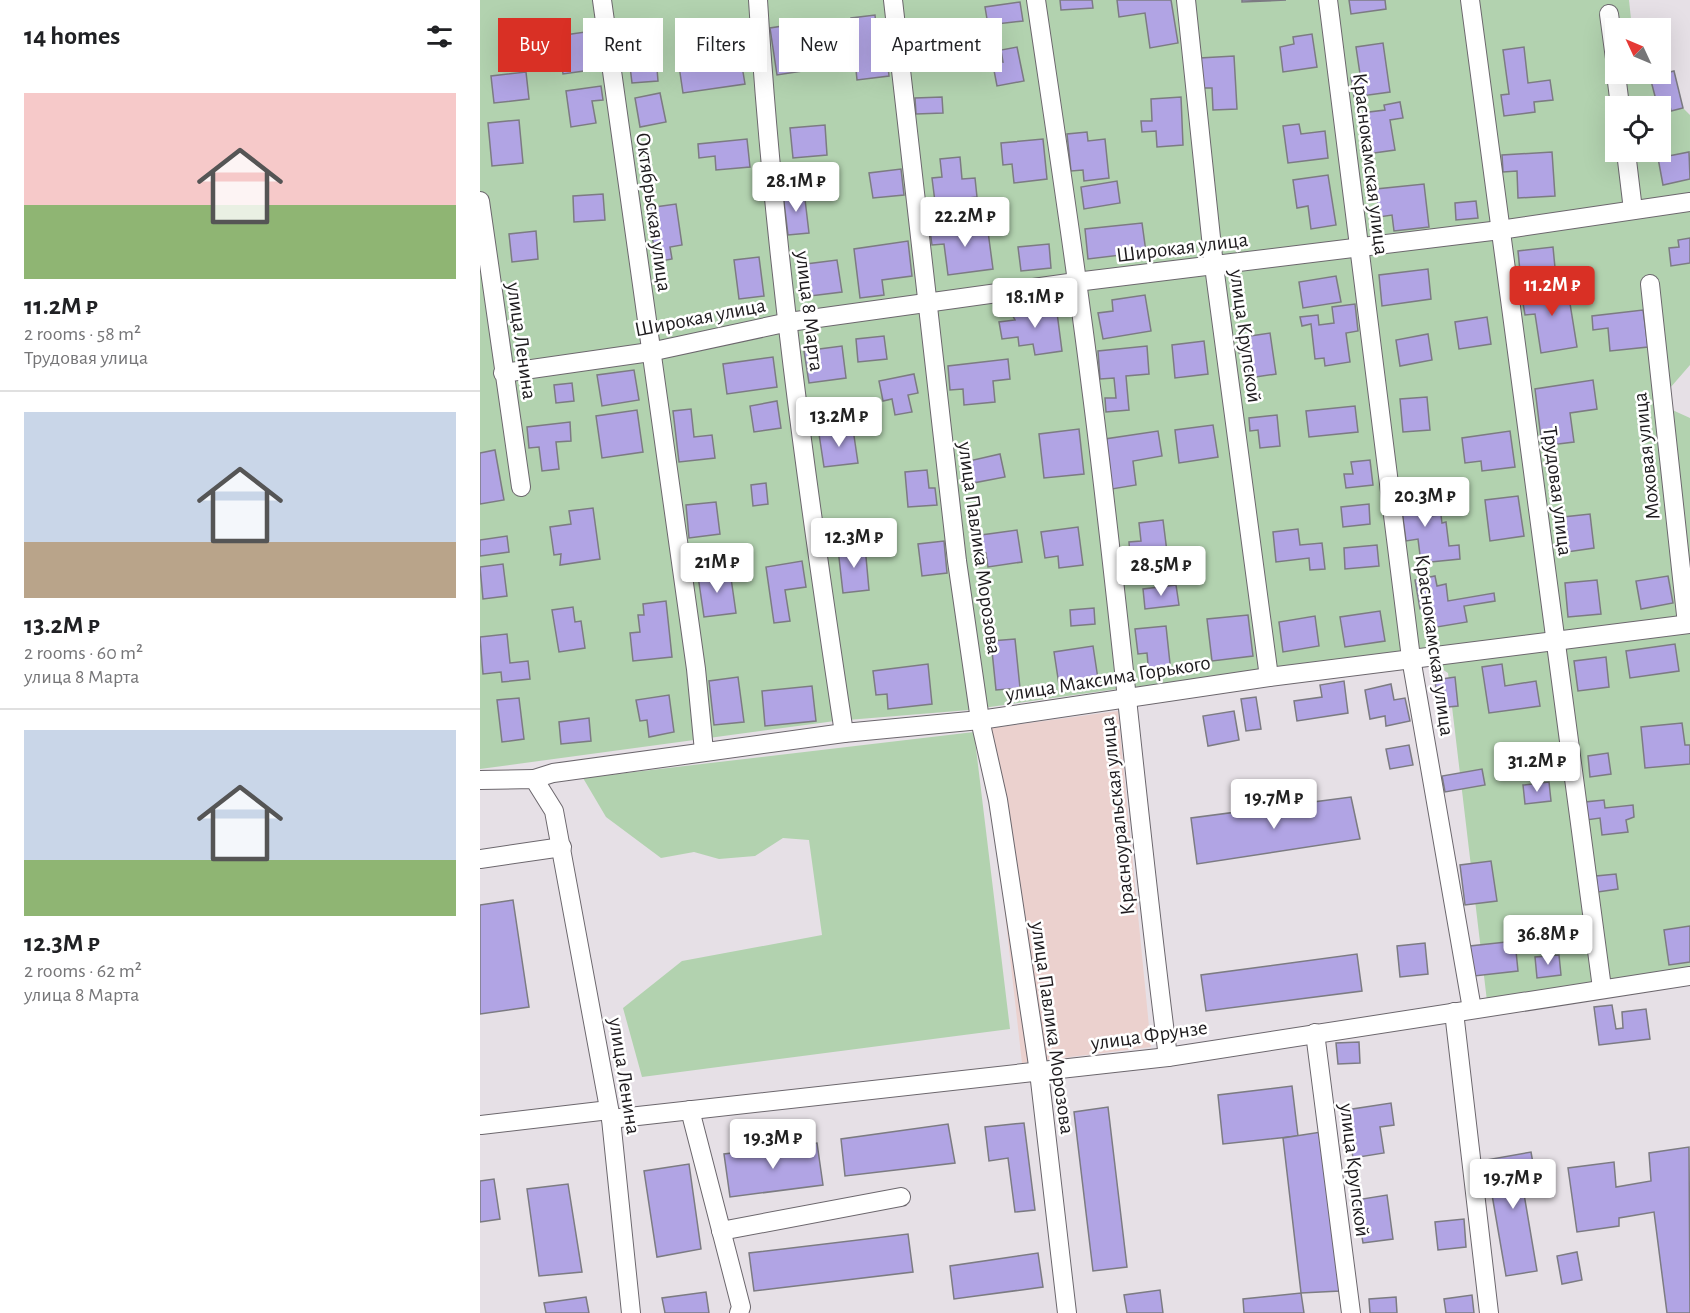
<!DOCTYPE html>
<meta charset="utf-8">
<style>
:root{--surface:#fff;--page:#f2f2f2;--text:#202124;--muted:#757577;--line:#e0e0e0;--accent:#d93025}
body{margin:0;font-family:"Alegreya Sans",sans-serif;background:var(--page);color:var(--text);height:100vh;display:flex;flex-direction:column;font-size:22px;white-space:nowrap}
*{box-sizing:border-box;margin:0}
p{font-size:20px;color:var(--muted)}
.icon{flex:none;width:33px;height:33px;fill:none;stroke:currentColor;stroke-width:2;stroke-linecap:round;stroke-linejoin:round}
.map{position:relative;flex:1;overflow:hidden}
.drawer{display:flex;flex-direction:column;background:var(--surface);width:480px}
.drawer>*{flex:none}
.hud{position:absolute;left:18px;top:18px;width:570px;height:54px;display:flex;gap:12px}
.needle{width:39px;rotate:314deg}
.fabs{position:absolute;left:1125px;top:18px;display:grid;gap:12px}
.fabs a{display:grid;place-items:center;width:66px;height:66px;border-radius:0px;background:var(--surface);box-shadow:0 6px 24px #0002;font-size:30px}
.price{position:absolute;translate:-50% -51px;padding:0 14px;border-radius:6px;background:#fff;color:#222;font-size:20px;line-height:39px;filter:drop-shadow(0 2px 3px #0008)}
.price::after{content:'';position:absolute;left:50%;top:36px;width:18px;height:14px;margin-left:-9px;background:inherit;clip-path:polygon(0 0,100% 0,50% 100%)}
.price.selected{background:var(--accent);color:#fff}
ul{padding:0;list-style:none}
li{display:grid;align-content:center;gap:12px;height:318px;padding:0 24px}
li+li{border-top:2px solid var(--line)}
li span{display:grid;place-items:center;height:186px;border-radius:0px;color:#555}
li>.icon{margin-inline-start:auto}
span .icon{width:108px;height:108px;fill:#fffc;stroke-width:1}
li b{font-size:26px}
h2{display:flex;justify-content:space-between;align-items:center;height:72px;padding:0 24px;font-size:26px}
.chip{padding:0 21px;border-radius:0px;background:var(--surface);box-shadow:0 6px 24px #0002;font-size:21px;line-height:54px}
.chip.selected{background:var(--accent);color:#fff}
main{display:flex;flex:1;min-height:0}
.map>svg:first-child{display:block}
.industrial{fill:#ebd1ce}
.green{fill:#b2d2af;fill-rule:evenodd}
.building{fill:#b1a4e4;stroke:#7c7b82;stroke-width:1.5}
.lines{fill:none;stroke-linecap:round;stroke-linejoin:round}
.minor-casing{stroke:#6c676d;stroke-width:20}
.minor{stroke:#fff;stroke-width:18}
.labels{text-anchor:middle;stroke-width:5;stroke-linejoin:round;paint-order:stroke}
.street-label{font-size:21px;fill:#1e1b1e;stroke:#fff}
</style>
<main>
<section class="drawer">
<h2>14 homes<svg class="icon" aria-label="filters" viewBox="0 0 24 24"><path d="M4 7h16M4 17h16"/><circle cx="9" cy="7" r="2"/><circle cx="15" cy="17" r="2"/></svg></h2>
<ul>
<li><span style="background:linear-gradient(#f6c9c9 60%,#8fb573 0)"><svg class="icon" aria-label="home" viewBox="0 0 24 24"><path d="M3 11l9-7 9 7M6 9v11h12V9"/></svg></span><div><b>11.2M ₽</b><p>2 rooms · 58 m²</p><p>Трудовая улица</p></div></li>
<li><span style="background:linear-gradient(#c9d6e8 70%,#b9a48a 0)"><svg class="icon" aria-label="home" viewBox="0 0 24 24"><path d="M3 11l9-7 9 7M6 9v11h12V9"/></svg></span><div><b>13.2M ₽</b><p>2 rooms · 60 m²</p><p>улица 8 Марта</p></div></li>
<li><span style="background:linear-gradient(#c9d6e8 70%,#8fb573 0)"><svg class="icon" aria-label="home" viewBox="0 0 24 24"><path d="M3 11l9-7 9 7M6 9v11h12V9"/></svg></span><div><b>12.3M ₽</b><p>2 rooms · 62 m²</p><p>улица 8 Марта</p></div></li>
</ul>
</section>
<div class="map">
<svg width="1210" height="1313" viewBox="0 0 1210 1313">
<rect width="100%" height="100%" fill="#e6e0e6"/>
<path class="industrial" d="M638,711L671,1047L542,1063L504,729Z"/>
<g class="green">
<path d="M0,0H1149L1151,19L1156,28H1136V74H1180L1181,70L1203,108L1210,115V365L1177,403L1210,418V977L1007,1001L968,673L939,654L637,689L489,710L355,721L0,769ZM1136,106H1180V152H1136Z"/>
<path d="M494,732L530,1029L162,1077L143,1008L202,961L342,935L329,840L303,838L275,856L239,859L214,852L181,858L126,817L103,778Z"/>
</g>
<g class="building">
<path d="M580,0H612L613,8L581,10Z"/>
<path d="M637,0H691L698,43L670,48L665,13L639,17Z"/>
<path d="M762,0H806L762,2Z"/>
<path d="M869,0H905L906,9L871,14Z"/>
<path d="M540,2L543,21L508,25L505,7Z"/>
<path d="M395,15L399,57L407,56L409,76L377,80L371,18Z"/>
<path d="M466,22L469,52L433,55L430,26Z"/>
<path d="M322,23L325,48L332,46L335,69L297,75L290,28Z"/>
<path d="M256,28L258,44L248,45L251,68L262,66L265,84L203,93L199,66L223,62L219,33Z"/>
<path d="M105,32L111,70L83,74L78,36Z"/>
<path d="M832,34L837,67L803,72L800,47L814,44L813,37Z"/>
<path d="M903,43L910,92L874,97L871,78L880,74L876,47Z"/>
<path d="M537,47L544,81L517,86L512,60L523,62L521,50Z"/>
<path d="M1044,47L1048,83L1070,80L1073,100L1054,102L1055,112L1024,116L1021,95L1029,94L1023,50Z"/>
<path d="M176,56L178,81L152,83L149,58Z"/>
<path d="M754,56L757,109L733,110L732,88H722L720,58Z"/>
<path d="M1194,71L1203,108L1191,111L1188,97L1176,100L1170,77Z"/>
<path d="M46,72L49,99L14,103L11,76Z"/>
<path d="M121,86L123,100L112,101L116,123L91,127L86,91Z"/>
<path d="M180,93L186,122L160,127L155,98Z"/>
<path d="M462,97L463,113L436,114L435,98Z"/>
<path d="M701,97L703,145L677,147L676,131L662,132L661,121H672L671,99Z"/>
<path d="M920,102L923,118L910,120L915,150L887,154L881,113L905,110L904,105Z"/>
<path d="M39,120L43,163L12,166L8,123Z"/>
<path d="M819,124L821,134L845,131L848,158L808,163L803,126Z"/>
<path d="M345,125L347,155L313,158L310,128Z"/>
<path d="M607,132L608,141L625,139L629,178L604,181L603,170L591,171L587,134Z"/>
<path d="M267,139L270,167L236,170L235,156L219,158L218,144Z"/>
<path d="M563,139L567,179L534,183L532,164L523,165L521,143Z"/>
<path d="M1072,152L1075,196L1038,198L1037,171L1023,172L1022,155Z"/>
<path d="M1209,152L1210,179L1183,185L1178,158Z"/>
<path d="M480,157L482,179L495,178L497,197L455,202L452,178L462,177L460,159Z"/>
<path d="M421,169L424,195L393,198L389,173Z"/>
<path d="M848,175L856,225L831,229L828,206L817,208L813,180Z"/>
<path d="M637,181L640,203L604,209L601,187Z"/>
<path d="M944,184L949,227L914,231L912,215L899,217L896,189Z"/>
<path d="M324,191L329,233L308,235L303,194Z"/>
<path d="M123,194L125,220L94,222L93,196Z"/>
<path d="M996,201L998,218L976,220L975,203Z"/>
<path d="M196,204L202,245L190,247L192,259L176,262L168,208Z"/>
<path d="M662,223L666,252L608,259L605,229Z"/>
<path d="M507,224L513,269L468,275L464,244L452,245L450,231Z"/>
<path d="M56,231L58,259L32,262L29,234Z"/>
<path d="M1210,238V263L1191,266L1189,248L1199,247L1198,240Z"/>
<path d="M428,241L432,276L402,280L404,295L380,298L374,249Z"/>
<path d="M569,244L571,268L541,271L538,247Z"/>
<path d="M1073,247L1076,278L1041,282L1038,251Z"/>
<path d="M279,257L284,296L259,299L254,260Z"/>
<path d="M357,260L362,292L322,297L318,265Z"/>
<path d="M948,269L951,299L902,306L899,275Z"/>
<path d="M856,276L861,302L823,308L819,282Z"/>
<path d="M1087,285L1097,347L1061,353L1055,314L1045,315L1041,292Z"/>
<path d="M665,295L671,331L623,339L618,313L633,311L632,300Z"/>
<path d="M875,304L878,331L866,333L870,362L845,366L844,358L835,359L831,324L822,326L820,317L838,315L839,325L854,323L852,307Z"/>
<path d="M576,305L582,351L555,355L553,344L539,346L538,337L522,339L519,322L535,320L530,311Z"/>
<path d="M1163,310L1168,347L1130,351L1128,328L1113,330L1112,316Z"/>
<path d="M1007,317L1011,344L979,349L975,322Z"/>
<path d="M790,333L796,374L769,378L766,352L759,353L757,338Z"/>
<path d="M948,334L952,360L920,366L916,340Z"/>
<path d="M404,336L407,359L378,362L376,339Z"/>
<path d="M724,341L728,374L695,378L692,345Z"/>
<path d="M362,346L366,378L329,383L324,351Z"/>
<path d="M667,346L669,374L646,376L649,410L626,412L625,398H636L634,378L620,379L618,351Z"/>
<path d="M293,357L297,387L247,394L243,364Z"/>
<path d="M528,359L530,379L513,381L515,402L484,405L483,389L470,390L468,366Z"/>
<path d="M154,370L159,400L122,406L117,375Z"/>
<path d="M434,374L438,393L428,395L432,412L415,415L412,399L403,401L399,381Z"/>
<path d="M1113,380L1117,409L1090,413L1094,442L1062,446L1055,389Z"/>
<path d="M92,383L94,401L76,403L74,385Z"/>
<path d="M947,397L950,430L923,432L920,399Z"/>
<path d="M297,401L301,428L274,432L270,406Z"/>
<path d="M875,406L878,432L829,437L826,411Z"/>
<path d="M211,409L214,437L232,435L235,458L199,462L193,411Z"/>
<path d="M157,410L163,452L122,458L116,416Z"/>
<path d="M797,415L800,446L780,448L778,430L770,431L769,418Z"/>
<path d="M90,422L91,441L76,442L79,469L62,471L59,447L49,448L47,427Z"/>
<path d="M733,425L738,457L699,463L695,430Z"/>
<path d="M373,429L378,463L344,467L339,434Z"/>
<path d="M599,429L604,474L564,478L559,434Z"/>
<path d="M678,431L682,456L653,461L656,485L632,489L625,439Z"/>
<path d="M1030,431L1035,467L1002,471L1001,461L985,463L982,438Z"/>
<path d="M15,450L24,500L0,504V453Z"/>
<path d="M520,454L525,477L493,483L489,461Z"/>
<path d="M890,460L893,485L866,488L864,474H873L871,462Z"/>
<path d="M447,470L449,488H455L457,505L428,507L425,472Z"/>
<path d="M931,478L935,505L948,504L949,516L961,515L962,523L966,522L969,546L979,545L980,559L941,563L938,539L926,541L918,480Z"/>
<path d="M286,483L288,504L273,506L271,485Z"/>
<path d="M1038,496L1044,536L1010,541L1005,500Z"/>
<path d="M236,502L240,534L209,538L206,505Z"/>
<path d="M889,504L890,524L863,527L861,507Z"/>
<path d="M113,508L120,559L80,565L81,554L74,555L70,527L91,524L89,511Z"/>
<path d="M1110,514L1114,548L1087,552L1083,517Z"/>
<path d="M683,520L687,552L650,556L649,542L661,541L659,523Z"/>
<path d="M598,527L603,565L579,568L578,556L565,558L561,532Z"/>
<path d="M818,529L820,545L842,543L845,569L830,570L829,558L796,562L793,532Z"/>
<path d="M537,530L542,562L508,567L506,553L497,554L494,536Z"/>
<path d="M27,536L29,552L0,556V540Z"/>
<path d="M464,541L467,573L442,576L438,544Z"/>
<path d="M897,545L899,566L865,569L864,548Z"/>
<path d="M385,546L389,590L363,593L358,549Z"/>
<path d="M322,561L326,587L305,590L310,621L294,623L286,567Z"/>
<path d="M23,564L27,596L3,599L0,567Z"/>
<path d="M250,571L256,613L224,617L218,576Z"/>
<path d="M955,576L957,586L966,584L968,601L1014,593L1015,601L984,606L987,622L951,628L948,611L940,609L935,580Z"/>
<path d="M1188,576L1193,603L1161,609L1156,581Z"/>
<path d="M1117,580L1121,614L1088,617L1085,583Z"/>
<path d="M696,585L699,605L665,609L663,589Z"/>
<path d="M186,601L192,657L153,661L150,633L160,632L158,615H164L163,604Z"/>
<path d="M93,607L95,622L101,621L105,648L79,652L72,610Z"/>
<path d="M614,608L615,624L591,626L590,610Z"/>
<path d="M900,611L905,641L865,647L860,617Z"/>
<path d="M768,615L773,656L732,661L727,619Z"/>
<path d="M835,616L839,646L803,652L799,622Z"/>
<path d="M686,626L691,673L669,675L667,653L658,654L655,629Z"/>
<path d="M27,634L30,663L48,661L50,679L22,682L21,672L3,674L0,637Z"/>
<path d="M535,639L540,688L516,690L511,641Z"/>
<path d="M1195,644L1199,671L1150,678L1146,651Z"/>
<path d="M613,646L618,679L579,685L574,652Z"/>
<path d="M1126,657L1129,687L1098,691L1094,661Z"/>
<path d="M448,664L452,704L408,709L407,694L396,695L393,671Z"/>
<path d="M1022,664L1025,686L1056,681L1060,706L1009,713L1002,667Z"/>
<path d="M258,677L264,722L234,725L229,681Z"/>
<path d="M975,677L978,706L958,708L955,680Z"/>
<path d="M864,681L868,713L817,721L814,701L842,697L840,685Z"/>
<path d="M911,684L914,700L925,698L930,721L906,726L905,716L890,719L885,690Z"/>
<path d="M332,686L336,721L285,726L282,691Z"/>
<path d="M189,695L194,732L169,737L167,720L160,721L156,700Z"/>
<path d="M776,697L781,729L766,731L761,699Z"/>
<path d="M39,698L44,739L22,742L17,700Z"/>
<path d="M754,711L759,740L728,746L723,716Z"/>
<path d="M109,718L111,741L81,744L79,722Z"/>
<path d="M1202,723L1205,745H1210V764L1165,768L1161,727Z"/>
<path d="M929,745L933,765L910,769L906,749Z"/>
<path d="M1128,753L1131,774L1110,777L1108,756Z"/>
<path d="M1002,769L1005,785L965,792L962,776Z"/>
<path d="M1069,782L1071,801L1045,804L1043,785Z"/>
<path d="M871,797L880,839L717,864L711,818Z"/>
<path d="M1124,800L1125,808L1153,805L1154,817L1146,820L1148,832L1122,835L1120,818L1106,820L1105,802Z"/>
<path d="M1011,861L1017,901L985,905L980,865Z"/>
<path d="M1136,874L1138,889L1118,892L1116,876Z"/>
<path d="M33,900L49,1007L0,1014V905Z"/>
<path d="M1210,926V962L1189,965L1184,930Z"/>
<path d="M1035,941L1038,971L994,976L990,946Z"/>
<path d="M945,943L948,974L920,977L917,946Z"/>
<path d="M877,954L882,991L726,1011L721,975Z"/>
<path d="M1079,955L1081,975L1057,978L1055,957Z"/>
<path d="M1132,1005L1136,1029L1143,1028L1142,1012L1166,1009L1170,1039L1119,1045L1114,1007Z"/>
<path d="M879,1042L880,1063L858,1064L856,1043Z"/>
<path d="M812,1086L818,1136L743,1144L738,1095Z"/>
<path d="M911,1103L914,1125L900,1127L904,1153L873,1158L866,1110Z"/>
<path d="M628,1107L647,1267L613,1271L594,1112Z"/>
<path d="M544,1123L555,1210L535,1212L528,1158L509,1161L505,1127Z"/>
<path d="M468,1124L475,1163L365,1176L361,1139Z"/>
<path d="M841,1132L860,1291L821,1293L803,1138Z"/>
<path d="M337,1143L343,1185L250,1197L244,1154Z"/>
<path d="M1209,1147L1210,1313H1187L1174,1212L1139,1218V1226L1097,1232L1088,1168L1134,1162L1136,1187L1171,1181L1169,1153Z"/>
<path d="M1051,1152L1057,1186L1043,1188L1057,1271L1026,1276L1006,1160Z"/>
<path d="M209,1164L221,1249L177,1257L164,1171Z"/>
<path d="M14,1179L20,1219L0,1222V1181Z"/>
<path d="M88,1184L102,1272L59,1276L47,1189Z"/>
<path d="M907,1195L913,1239L883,1243L876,1200Z"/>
<path d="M984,1219L986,1247L958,1250L955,1222Z"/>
<path d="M428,1234L433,1272L274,1291L269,1253Z"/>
<path d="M1097,1252L1102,1280L1082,1284L1077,1256Z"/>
<path d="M558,1253L563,1287L474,1299L470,1266Z"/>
<path d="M680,1290L683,1313H647L644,1295Z"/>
<path d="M226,1292L229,1313H185L182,1298Z"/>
<path d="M821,1293L824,1313H764L763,1299Z"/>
<path d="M992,1295L994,1313H966L964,1299Z"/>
<path d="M106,1297L109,1313H66L64,1303Z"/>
<path d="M916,1297L917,1313H890L889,1299Z"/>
</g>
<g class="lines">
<g class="minor-casing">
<g id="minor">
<path d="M122,0L216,669L224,751"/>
<path d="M278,0C293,245 327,490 364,733"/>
<path d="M413,0L477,561L500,720L518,800L559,1072L587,1313"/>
<path d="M556,0C575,129 595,258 611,387C640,610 659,834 688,1057"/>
<path d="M706,0L734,266L789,677"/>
<path d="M848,0L931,658L992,1009"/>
<path d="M990,0L1122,988"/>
<path d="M1129,14L1136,66"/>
<path d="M1136,74L1140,106"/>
<path d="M1146,152L1153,210"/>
<path d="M0,201L41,487"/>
<path d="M1170,284L1207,624"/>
<path d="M23,373L170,352L309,322L596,282L1020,230L1210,202"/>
<path d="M54,779L73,773L364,733L500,720L789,677L1210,624"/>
<path d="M0,780L54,779L74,811L131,1119L151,1313"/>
<path d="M0,859L82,847"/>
<path d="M974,1012L1009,1313"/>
<path d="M835,1033L871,1313"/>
<path d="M210,1110L261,1307L259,1313"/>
<path d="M131,1119L688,1057L1210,976"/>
<path d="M1,1125L129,1110"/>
<path d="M241,1231L421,1197"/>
</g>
</g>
<use href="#minor" class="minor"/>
</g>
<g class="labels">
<g class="street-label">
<text transform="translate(891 164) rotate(83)" y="7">Краснокамская улица</text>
<text transform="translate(174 212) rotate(82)" y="7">Октябрьская улица</text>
<text transform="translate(702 247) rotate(-7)" y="7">Широкая улица</text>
<text transform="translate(330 311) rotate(83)" y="7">улица 8 Марта</text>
<text transform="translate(220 317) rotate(-11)" y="7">Широкая улица</text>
<text transform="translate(766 336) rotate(82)" y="7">улица Крупской</text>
<text transform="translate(42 341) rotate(82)" y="7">улица Ленина</text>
<text transform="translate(1166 456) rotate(-96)" y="7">Моховая улица</text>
<text transform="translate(1078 491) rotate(83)" y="7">Трудовая улица</text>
<text transform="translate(500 548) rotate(82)" y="7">улица Павлика Морозова</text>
<text transform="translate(955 645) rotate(82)" y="7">Краснокамская улица</text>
<text transform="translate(628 678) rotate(-9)" y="7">улица Максима Горького</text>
<text transform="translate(637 816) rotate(-96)" y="7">Красноуральская улица</text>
<text transform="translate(573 1028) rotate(82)" y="7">улица Павлика Морозова</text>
<text transform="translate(669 1035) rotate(-8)" y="7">улица Фрунзе</text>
<text transform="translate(145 1076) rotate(81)" y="7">улица Ленина</text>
<text transform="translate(875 1170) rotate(83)" y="7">улица Крупской</text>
</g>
</g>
</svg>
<div class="fabs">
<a><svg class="needle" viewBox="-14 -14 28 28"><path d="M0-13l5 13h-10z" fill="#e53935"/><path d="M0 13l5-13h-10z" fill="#757577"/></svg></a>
<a><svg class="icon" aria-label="locate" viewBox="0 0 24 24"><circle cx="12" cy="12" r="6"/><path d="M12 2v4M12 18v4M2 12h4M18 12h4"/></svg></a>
</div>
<b class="price" style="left:316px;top:213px">28.1M ₽</b>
<b class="price" style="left:485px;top:248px">22.2M ₽</b>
<b class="price selected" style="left:1072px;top:317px">11.2M ₽</b>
<b class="price" style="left:555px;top:329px">18.1M ₽</b>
<b class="price" style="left:359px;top:448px">13.2M ₽</b>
<b class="price" style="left:945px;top:528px">20.3M ₽</b>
<b class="price" style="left:374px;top:569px">12.3M ₽</b>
<b class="price" style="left:237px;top:594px">21M ₽</b>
<b class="price" style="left:681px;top:597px">28.5M ₽</b>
<b class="price" style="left:1057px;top:793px">31.2M ₽</b>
<b class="price" style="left:794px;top:830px">19.7M ₽</b>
<b class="price" style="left:1068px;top:966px">36.8M ₽</b>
<b class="price" style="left:293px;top:1170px">19.3M ₽</b>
<b class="price" style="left:1033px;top:1210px">19.7M ₽</b>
<div class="hud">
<a class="chip selected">Buy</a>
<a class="chip">Rent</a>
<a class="chip">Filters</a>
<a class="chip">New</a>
<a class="chip">Apartment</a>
</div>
</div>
</main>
